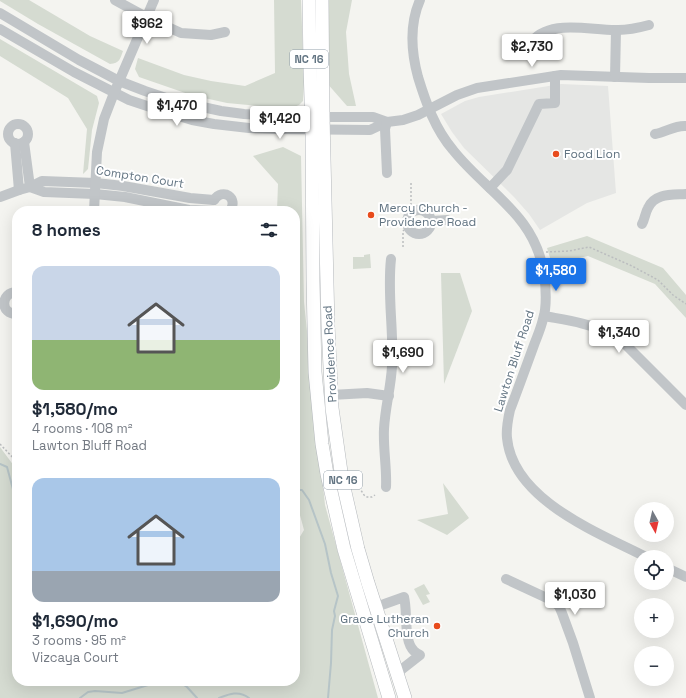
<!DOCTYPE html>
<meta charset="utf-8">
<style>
:root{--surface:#fff;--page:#f2f2f3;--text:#1f2937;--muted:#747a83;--accent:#1a73e8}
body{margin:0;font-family:"Space Grotesk",sans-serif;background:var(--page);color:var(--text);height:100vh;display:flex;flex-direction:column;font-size:15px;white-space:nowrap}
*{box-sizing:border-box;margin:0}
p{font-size:13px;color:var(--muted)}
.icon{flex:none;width:22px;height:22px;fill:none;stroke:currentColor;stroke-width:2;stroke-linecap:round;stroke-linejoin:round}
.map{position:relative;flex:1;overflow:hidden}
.details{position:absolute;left:12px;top:206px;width:288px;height:480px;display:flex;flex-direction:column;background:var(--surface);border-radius:16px;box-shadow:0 4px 16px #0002}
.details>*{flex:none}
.needle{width:26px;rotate:172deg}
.buttons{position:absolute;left:634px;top:502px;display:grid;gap:8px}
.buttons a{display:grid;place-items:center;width:40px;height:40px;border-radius:50%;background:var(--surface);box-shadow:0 4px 16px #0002;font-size:20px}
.price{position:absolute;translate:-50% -34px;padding:0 9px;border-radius:4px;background:#fff;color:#222;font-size:13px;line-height:26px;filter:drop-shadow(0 1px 2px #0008)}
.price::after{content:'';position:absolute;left:50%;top:24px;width:12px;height:9px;margin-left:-6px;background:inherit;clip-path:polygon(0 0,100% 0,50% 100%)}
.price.selected{background:var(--accent);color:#fff}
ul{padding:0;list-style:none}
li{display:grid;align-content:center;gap:8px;height:212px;padding:0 20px}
li span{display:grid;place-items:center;height:124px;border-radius:12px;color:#555}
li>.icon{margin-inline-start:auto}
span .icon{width:72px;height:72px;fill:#fffc;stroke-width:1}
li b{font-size:17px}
h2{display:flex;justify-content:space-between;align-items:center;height:48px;padding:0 20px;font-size:17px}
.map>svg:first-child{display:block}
.built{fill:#e5e6e4}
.green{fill:#d5dbd1}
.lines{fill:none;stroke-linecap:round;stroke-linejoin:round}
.stream{stroke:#b6c4c7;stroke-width:2}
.major-casing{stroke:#b4b8bc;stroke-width:14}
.path{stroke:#bbbdbf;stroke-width:1.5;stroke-dasharray:2 2;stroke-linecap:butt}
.minor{stroke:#c1c5c8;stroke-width:10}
.major{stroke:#fff;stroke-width:13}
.poi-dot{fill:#e84b1c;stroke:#fff;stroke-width:1.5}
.labels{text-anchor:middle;stroke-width:4;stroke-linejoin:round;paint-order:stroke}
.shield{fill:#fff;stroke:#919ea8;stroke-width:1}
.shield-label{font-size:11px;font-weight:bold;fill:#627482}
.poi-label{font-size:12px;fill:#627482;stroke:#fff;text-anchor:start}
.street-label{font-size:12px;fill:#627482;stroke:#fff}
</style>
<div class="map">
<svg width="686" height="698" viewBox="0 0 686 698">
<rect width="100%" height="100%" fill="#f4f4f0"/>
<path class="built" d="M561,84L608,86L616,193L587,203L540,230L529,214L514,197L464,148L452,132L441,114L465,101L479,97Z"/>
<g class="green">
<path d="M0,0H29L90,36L123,51C120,59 120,63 110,64L38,24L0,1Z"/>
<path d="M274,0H301L304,81L303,101L299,105L294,107L260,106L227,103L191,95L139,77L135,69L138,58L184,75L211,81L245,86L275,73Z"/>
<path d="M324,0H352L346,32L349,74L356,106H347L326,82Z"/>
<path d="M0,39L97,96L99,103L92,130L88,169L83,174L87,129L68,98L0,56Z"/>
<path d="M283,147L301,156L304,302L325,505L378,698H0V447L17,470V516L14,533L17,537V681H295V545L304,530L295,497V211H277L278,184L253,156Z"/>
<path d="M587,236L663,268L686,295V318L655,284L588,256L552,264L547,248Z"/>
<path d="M370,254L371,268L353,269V257H364V255Z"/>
<path d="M441,273H460L472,311L444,384Z"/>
<path d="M443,483L469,518L447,535L417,520L448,514Z"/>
<path d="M424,584L430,594L426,595L430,602L423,605L414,589Z"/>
</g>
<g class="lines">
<g class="stream">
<path d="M0,464L7,467L14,493L17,498"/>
<path d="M295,472L297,474L295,478"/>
<path d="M295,486L298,490H302L309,500L325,544L331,573L338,596L334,611L335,616L332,630L331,663L328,698"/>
<path d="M80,698L88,692L95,691L122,693L148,685L179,682L187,687L197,698"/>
<path d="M219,698C229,694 239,690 249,698"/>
</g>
<g class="major-casing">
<g id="major">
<path d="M309,0L310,67L312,130L313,281L315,372L322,444L327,474L344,549L389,698"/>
<path d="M322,0L323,117L328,326L332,408L342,479L358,549L368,583L405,698"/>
</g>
</g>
<g class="path">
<path d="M411,183V207"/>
<path d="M403,247V231L404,230"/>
<path d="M546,252L569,251L589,247L632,266L658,280L673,295L686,304"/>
<path d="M0,444L17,462"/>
<path d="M353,484H357L364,495L367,497H372L375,495"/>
</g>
<g class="minor">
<path d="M115,0L146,17L181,33L211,35L225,32"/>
<path d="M420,0C409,25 411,51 418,77C426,103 435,129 453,150C487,193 535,214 544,274C546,287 547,307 543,319C541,328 537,337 534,345C526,367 518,389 510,410C508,419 506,429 507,438C513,500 597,532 646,557"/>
<path d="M0,13L79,60L102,72L119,81L145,91L175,101L221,111L244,114L290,117H373L387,122"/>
<path d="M0,29L74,72L129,100L150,107L192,120L214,124L249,128L279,129L370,130L387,122L403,120L418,115L457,95L477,88L561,75L649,78H686"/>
<path d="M529,45C548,17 590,31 618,30C628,30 638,28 649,25"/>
<path d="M615,77L616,30"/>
<circle cx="18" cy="134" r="10"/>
<path d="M655,134C666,132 675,125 686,126"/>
<path d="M15,143L19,190"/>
<path d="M387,173L385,129L387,122"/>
<path d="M490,188L507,170L539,104L555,103V76"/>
<path d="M0,197L19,190L30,187L24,142"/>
<path d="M214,200L190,198L123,186L96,183L42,181L30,187L44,192L95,194L125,197L189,210L215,211"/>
<path d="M214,200C223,187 239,198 230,211"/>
<circle cx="419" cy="222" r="12"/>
<path d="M94,211L97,152L104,119L114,93L154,0"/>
<path d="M432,221L447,220"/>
<path d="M642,224C645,219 645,213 648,208C655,193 672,195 686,194"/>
<path d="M17,292C0,292 0,315 17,314"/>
<path d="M544,316C565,320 589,323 609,333C614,336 619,340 625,344L686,405"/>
<path d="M331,395L367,393L389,396"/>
<path d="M386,487C387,468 383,449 384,429C385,408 391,387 392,366C394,330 387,295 391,259"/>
<path d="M667,568L686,577"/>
<path d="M506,579L549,599L559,606L562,613L573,643L590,698"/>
<path d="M376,607L404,597C408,612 403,641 414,651C416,653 418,654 420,655L397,673"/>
</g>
<use href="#major" class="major"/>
</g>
<g class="poi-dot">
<circle cx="556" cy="154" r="4"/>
<circle cx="371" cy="215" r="4"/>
<circle cx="437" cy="626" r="4"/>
</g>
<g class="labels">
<g class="shield">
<rect x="290" y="50" width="38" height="18" rx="3"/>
<rect x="324" y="471" width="38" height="18" rx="3"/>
</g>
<g class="shield-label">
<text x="309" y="63">NC 16</text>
<text x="343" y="484">NC 16</text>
</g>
<g class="poi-label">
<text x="564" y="158">Food Lion</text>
<text x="379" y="212">Mercy Church -<tspan x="379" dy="14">Providence Road</tspan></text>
<text x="429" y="623" text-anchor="end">Grace Lutheran<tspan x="429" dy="14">Church</tspan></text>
</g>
<g class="street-label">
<text transform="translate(140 177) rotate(9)" y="4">Compton Court</text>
<text transform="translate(330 354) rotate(-93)" y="4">Providence Road</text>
<text transform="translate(514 361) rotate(-72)" y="4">Lawton Bluff Road</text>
</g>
</g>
</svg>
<div class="buttons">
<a><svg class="needle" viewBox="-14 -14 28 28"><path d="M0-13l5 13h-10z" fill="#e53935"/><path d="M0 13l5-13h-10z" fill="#747a83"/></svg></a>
<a><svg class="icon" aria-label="locate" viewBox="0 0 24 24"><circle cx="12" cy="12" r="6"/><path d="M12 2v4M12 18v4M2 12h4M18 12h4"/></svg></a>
<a>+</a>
<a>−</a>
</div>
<b class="price" style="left:147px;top:45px">$962</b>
<b class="price" style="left:532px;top:68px">$2,730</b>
<b class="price" style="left:177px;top:127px">$1,470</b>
<b class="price" style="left:280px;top:140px">$1,420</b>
<b class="price selected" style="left:556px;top:292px">$1,580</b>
<b class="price" style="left:619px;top:354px">$1,340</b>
<b class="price" style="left:403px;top:374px">$1,690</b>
<b class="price" style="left:575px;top:616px">$1,030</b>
<section class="details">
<h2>8 homes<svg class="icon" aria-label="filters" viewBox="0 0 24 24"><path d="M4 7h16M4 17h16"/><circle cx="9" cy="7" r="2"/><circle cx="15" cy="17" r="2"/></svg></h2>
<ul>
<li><span style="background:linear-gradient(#c9d6e8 60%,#8fb573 0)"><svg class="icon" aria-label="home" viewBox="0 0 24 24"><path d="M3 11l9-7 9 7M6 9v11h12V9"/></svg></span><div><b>$1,580/mo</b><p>4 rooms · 108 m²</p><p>Lawton Bluff Road</p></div></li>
<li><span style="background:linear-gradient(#a9c7e8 75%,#9aa5b1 0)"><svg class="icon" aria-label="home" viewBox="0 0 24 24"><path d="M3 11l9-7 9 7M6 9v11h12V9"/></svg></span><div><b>$1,690/mo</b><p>3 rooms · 95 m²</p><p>Vizcaya Court</p></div></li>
</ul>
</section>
</div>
